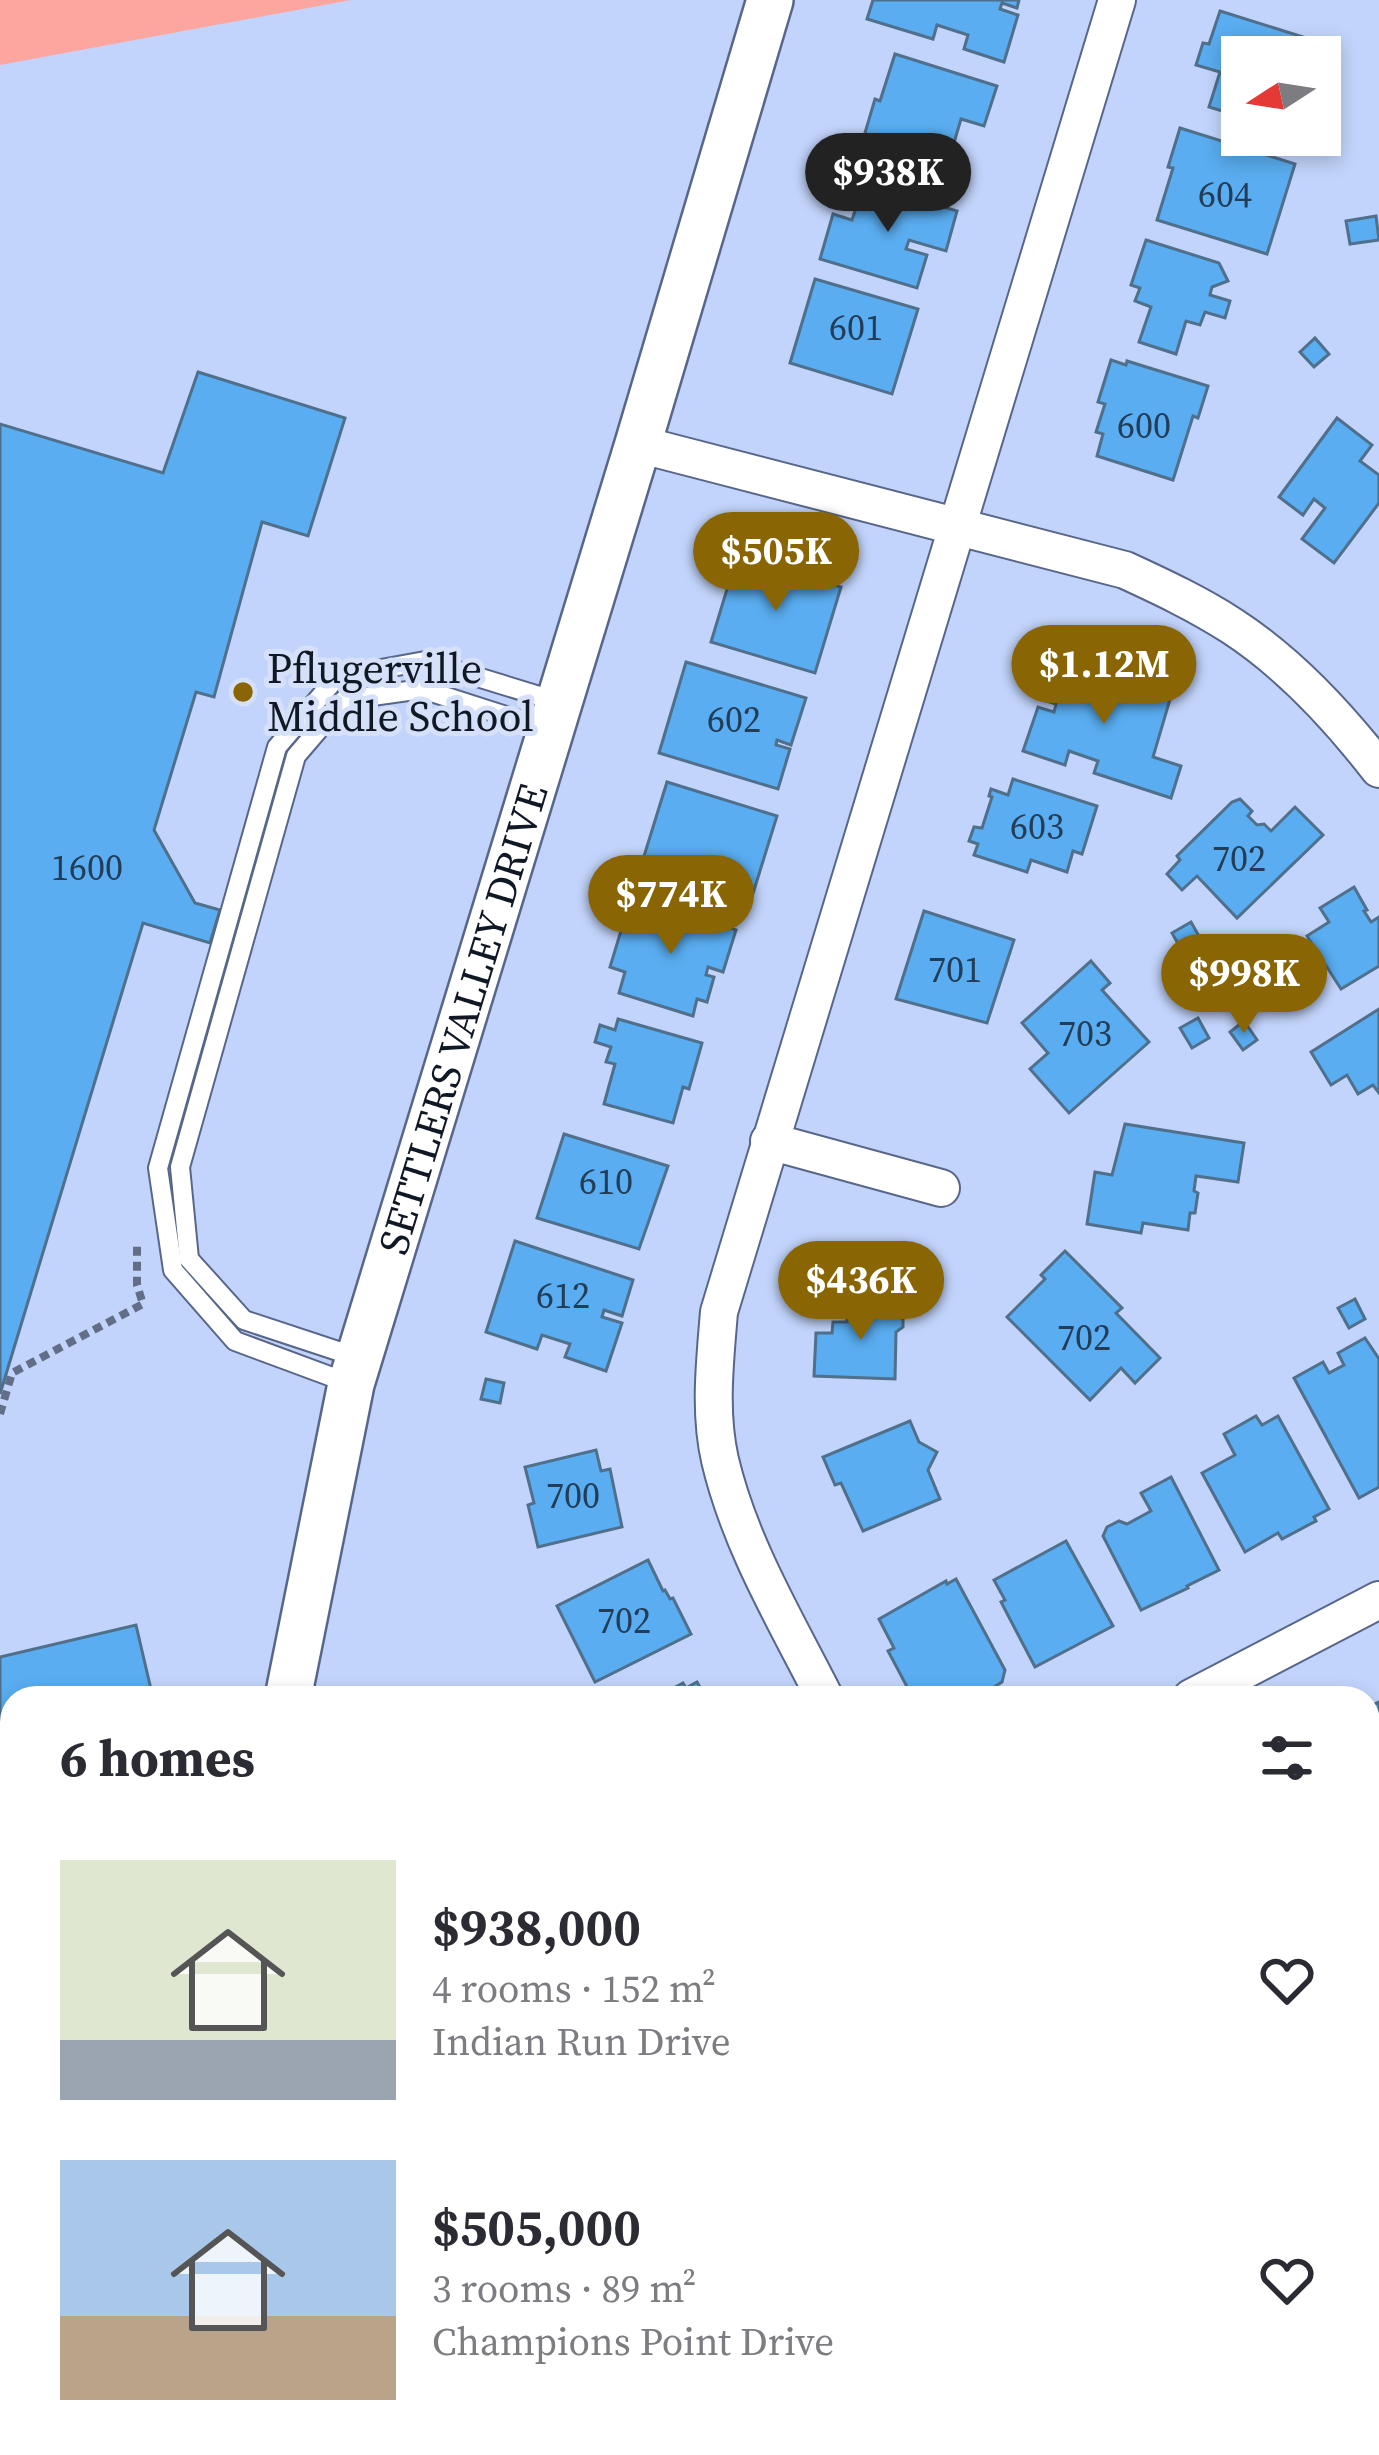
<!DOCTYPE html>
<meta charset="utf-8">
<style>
:root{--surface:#fff;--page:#f7f7f7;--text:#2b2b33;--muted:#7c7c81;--accent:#896603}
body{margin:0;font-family:"Source Serif 4",serif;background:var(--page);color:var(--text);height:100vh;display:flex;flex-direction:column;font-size:45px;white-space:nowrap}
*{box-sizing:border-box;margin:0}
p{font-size:39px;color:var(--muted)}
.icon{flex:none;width:66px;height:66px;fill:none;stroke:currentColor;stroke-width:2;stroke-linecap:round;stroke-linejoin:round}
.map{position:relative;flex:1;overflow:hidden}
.drawer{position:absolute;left:0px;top:1686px;width:1380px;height:771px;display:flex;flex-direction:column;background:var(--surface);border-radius:36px 36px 0 0;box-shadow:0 6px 18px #0003}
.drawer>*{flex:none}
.needle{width:78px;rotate:258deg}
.tools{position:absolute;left:1221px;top:36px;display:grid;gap:24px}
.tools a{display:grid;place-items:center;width:120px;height:120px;border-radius:0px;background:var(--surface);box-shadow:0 6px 18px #0003;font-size:60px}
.price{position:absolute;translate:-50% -102px;padding:0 27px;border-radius:42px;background:var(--accent);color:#fff;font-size:39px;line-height:78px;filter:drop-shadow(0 3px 6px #0008)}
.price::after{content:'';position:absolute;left:50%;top:72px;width:36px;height:27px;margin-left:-18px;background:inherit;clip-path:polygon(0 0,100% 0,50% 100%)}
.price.on{background:#222;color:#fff}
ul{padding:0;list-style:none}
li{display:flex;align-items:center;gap:36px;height:300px;padding:0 60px}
li span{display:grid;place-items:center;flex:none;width:336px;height:240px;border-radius:0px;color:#555}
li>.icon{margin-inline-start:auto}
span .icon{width:144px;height:144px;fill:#fffc;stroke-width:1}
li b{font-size:51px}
h2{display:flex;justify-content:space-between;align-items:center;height:144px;padding:0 60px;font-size:51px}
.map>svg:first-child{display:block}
.green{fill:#fca69f}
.building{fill:#59adf0;stroke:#4f6f8b;stroke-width:3}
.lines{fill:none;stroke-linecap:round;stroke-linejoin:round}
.service-casing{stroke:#586789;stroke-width:22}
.minor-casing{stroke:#586789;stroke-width:40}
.tertiary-casing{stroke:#586789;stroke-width:50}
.secondary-casing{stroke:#586789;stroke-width:56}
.path{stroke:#626e87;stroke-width:8;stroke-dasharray:9 6;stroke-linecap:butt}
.service{stroke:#fff;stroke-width:18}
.minor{stroke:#fff;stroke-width:36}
.tertiary{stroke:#fff;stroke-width:45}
.secondary{stroke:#fff;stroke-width:51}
.poi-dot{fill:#896603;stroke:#d6e1f9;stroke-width:4.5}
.labels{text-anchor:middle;stroke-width:10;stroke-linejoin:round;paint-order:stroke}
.number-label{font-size:36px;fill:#233d58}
.poi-label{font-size:42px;fill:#111825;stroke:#d6e1f9;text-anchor:start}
.street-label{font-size:42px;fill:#111825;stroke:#d6e1f9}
</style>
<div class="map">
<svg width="1379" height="2455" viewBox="0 0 1379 2455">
<rect width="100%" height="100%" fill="#c2d4fb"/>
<path class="green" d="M0,0H351L0,65Z"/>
<g class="building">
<path d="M873,0H1019L1017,8L1002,3L1000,9L1018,15L1004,62L964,49L968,35L937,25L933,39L867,19Z"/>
<path d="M1220,11L1319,42L1314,57H1242V117L1209,107L1220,72L1196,65L1203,43L1209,44Z"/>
<path d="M895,54L997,86L984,126L961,119L946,170L862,143L875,99L880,101Z"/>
<path d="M1180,128L1295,164L1267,254L1157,220L1173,168L1168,167Z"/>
<path d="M864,183L957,211L946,251L909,240L906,249L927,255L917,288L820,259L833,214L852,220Z"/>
<path d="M1376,216L1379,240L1350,244L1346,221Z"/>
<path d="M1146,240L1219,263L1228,281L1212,287L1210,295L1230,301L1225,318L1205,312L1200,325L1186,321L1176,354L1139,342L1151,307L1135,301L1140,288L1131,285Z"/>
<path d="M815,279L918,309L892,394L790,363Z"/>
<path d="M1315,338L1329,354L1314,367L1300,352Z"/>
<path d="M1111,360L1126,365L1127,361L1208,386L1198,418L1193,416L1173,480L1097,456L1103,434L1096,432L1105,404L1098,402Z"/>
<path d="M198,372L345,418L308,536L262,522L214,697L196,692L154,830L195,903L220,910L210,943L143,923L0,1394V424L163,473Z"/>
<path d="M1337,418L1372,445L1360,461L1379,475V503L1334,563L1302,539L1325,508L1314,499L1303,515L1279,497Z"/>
<path d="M737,556L841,587L815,673L711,642Z"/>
<path d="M1054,658L1171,696L1153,757L1181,766L1171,798L1094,773L1098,761L1069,751L1065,765L1023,751L1038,707L1054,712L1056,704L1040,699Z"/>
<path d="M686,662L806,698L791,745L777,740L776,745L790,749L778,789L659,753Z"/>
<path d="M1013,779L1097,806L1082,854L1073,851L1067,872L1031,860L1027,872L974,855L978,844L969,841L974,827L982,828L992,797L989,796L991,789L1008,795Z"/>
<path d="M667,782L777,816L750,903L640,869Z"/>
<path d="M1240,799L1252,811L1248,816L1257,825L1264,824L1271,831L1295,807L1323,835L1237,918L1197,876L1182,890L1167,874L1180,860L1177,856L1232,802Z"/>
<path d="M1354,887L1367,910L1364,911L1371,922L1379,917V966L1341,989L1307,936L1329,922L1320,908Z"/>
<path d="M640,900L720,922L719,924L736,930L723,972L708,967L706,975L714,977L707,1002L697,999L693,1016L619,993L625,972L610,967L624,921L633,924Z"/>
<path d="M924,911L1014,940L987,1023L896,999Z"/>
<path d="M1191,922L1200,938L1181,949L1172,933Z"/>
<path d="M1091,961L1110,983L1102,990L1149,1042L1069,1113L1030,1069L1048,1053L1022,1023Z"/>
<path d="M1379,1009V1093L1373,1085L1358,1094L1347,1075L1331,1085L1311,1052Z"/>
<path d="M1198,1018L1209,1038L1192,1048L1180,1028Z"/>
<path d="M618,1019L702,1043L689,1089L683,1087L673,1123L604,1104L615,1064L606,1062L611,1047L595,1042L600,1025L615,1030Z"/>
<path d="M1244,1021L1257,1040L1243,1050L1230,1032Z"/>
<path d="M1125,1124L1244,1143L1238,1182L1196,1176L1194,1191L1198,1193L1195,1213H1190L1188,1230L1143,1223L1141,1233L1087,1224L1095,1172L1112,1175Z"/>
<path d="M564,1134L668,1166L639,1249L537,1218Z"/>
<path d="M515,1241L633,1280L622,1316L604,1310L602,1317L622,1323L606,1371L565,1357L570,1344L542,1335L537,1349L486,1332Z"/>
<path d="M1065,1251L1122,1308L1116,1313L1160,1358L1135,1383L1121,1368L1090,1400L1007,1317L1045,1279L1041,1275Z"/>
<path d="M1355,1299L1365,1319L1349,1328L1338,1308Z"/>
<path d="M847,1301L899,1303V1310L903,1314V1327L896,1332L895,1379L814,1376L816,1333H832L833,1322H847Z"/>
<path d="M1365,1338L1379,1359V1487L1359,1498L1294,1378L1323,1362L1329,1373L1344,1365L1338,1353Z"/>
<path d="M486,1379L504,1383L500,1403L481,1399Z"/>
<path d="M1256,1416L1262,1425L1278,1416L1329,1509L1314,1517L1316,1521L1282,1539L1278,1533L1245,1552L1202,1473L1235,1455L1224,1434Z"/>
<path d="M910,1421L919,1442L937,1452L928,1470L940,1499L863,1531L841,1483L835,1485L823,1457Z"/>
<path d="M596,1450L601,1471L610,1469L622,1527L538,1547L528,1505L534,1503L525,1467Z"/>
<path d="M1171,1477L1219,1570L1187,1586L1188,1588L1141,1610L1103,1536L1107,1527L1119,1521L1127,1524L1151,1511L1141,1493Z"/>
<path d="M1066,1541L1113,1626L1035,1667L1001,1602L1005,1600L994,1580Z"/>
<path d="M648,1560L663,1591L665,1590L670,1599L673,1598L691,1634L595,1682L557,1606Z"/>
<path d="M956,1579L1005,1670L1002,1682L977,1698L973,1692L963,1698H913L888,1651L894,1648L879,1619L946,1581L947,1584Z"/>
<path d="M136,1625L153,1698H12V1740L0,1743V1657Z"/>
<path d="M697,1682L706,1698H655L683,1683L686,1688Z"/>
<path d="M1379,1702V1828L1368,1834V1707Z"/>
<path d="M0,1833L12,1837V1944L0,1941Z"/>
<path d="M1368,2355L1379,2358V2455H1340L1341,2452L1321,2445H1368Z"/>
</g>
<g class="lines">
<g class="service-casing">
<g id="service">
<path d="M359,1358L244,1320L189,1259L180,1167L296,756L344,700L422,689L550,730"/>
<path d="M351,1384L235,1341L173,1270L158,1168L277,747L337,677L425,661L559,702"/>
</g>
</g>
<g class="minor-casing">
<g id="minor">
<path d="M638,444L1125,570C1162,587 1198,604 1232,626C1289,663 1338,716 1379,769"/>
<path d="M769,1141L941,1188"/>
<path d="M825,1698C786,1621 740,1545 720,1460C709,1412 715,1361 719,1312L1117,0"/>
<path d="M1191,1698L1379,1600"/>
<path d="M1368,2256L1379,2259"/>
</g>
</g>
<g class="tertiary-casing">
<g id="tertiary">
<path id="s1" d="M288,1698L351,1384L638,444L770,0"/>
<path d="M88,2455L91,2445"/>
</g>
</g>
<g class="secondary-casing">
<g id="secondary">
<path d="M0,2190L12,2194"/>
<path d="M0,2269L12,2272"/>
<path d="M539,2445L569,2455"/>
<path d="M801,2445L835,2455"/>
</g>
</g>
<path class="path" d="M0,1414L12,1373L143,1304L137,1285V1244"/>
<use href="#service" class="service"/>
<use href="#minor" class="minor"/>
<use href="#tertiary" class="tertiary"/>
<use href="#secondary" class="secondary"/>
</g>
<circle class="poi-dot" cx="243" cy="692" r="12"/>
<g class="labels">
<g class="number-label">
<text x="1225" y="207">604</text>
<text x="856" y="340">601</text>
<text x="1144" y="438">600</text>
<text x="734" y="732">602</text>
<text x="1037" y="839">603</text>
<text x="1239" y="871">702</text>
<text x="87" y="880">1600</text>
<text x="955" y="982">701</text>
<text x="1085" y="1046">703</text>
<text x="606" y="1194">610</text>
<text x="563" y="1308">612</text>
<text x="1084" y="1350">702</text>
<text x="573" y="1508">700</text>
<text x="624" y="1633">702</text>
</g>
<g class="poi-label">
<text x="267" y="683">Pflugerville<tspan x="267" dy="48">Middle School</tspan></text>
</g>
<g class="street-label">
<text dy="15" stroke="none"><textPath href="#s1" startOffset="702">SETTLERS VALLEY DRIVE</textPath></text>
</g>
</g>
</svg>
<div class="tools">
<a><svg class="needle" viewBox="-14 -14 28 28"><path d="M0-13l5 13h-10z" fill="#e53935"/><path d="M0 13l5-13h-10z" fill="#7c7c81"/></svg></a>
</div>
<b class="price on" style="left:888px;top:235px">$938K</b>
<b class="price" style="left:776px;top:614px">$505K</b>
<b class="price" style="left:1104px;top:727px">$1.12M</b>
<b class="price" style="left:671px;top:957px">$774K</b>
<b class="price" style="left:1244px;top:1036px">$998K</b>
<b class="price" style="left:861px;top:1343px">$436K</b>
<section class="drawer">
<h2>6 homes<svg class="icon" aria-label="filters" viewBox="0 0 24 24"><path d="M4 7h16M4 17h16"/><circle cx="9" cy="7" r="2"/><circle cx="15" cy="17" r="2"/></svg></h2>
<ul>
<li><span style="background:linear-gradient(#dfe7d0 75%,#9aa5b1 0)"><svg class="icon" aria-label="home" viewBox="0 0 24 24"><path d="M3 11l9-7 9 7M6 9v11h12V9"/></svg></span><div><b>$938,000</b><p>4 rooms · 152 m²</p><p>Indian Run Drive</p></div><svg class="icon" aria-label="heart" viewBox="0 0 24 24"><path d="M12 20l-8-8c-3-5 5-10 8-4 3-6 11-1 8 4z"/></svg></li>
<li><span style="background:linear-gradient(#a9c7e8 65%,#b9a48a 0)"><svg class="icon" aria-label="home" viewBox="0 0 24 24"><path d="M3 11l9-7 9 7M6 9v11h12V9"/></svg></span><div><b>$505,000</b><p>3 rooms · 89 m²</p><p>Champions Point Drive</p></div><svg class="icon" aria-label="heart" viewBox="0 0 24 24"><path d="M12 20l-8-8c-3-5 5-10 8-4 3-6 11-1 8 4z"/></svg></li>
</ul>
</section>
</div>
